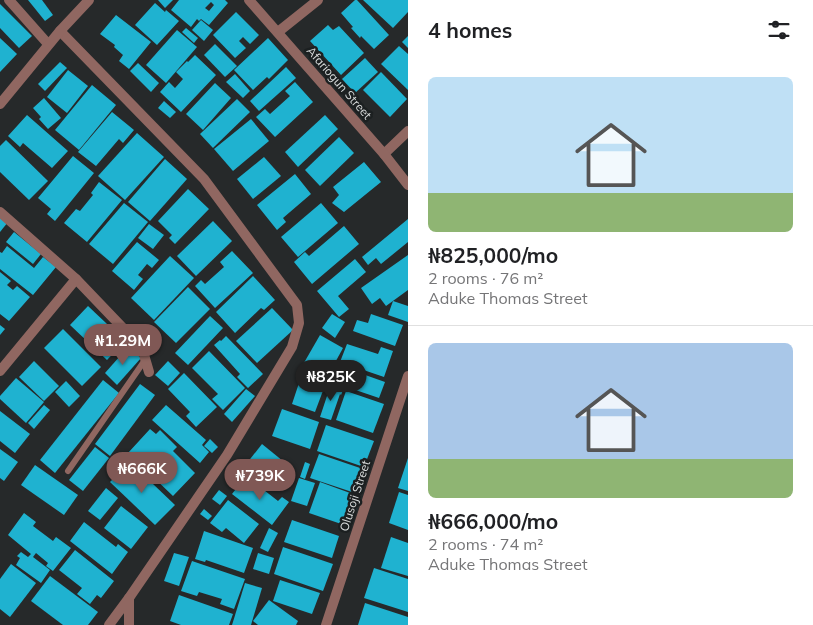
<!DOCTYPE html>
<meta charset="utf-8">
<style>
:root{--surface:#fff;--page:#f6f6f6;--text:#202124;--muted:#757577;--line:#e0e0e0;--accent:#805855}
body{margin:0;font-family:Mulish,sans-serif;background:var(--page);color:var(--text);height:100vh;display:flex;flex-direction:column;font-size:19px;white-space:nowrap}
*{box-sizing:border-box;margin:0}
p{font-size:16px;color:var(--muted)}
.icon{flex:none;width:28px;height:28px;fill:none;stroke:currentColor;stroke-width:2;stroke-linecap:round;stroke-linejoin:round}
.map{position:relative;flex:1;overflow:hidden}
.side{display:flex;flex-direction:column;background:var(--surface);width:405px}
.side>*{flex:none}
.price{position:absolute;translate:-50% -42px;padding:0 11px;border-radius:18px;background:var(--accent);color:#fff;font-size:16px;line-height:32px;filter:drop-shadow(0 1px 2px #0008)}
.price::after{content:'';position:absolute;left:50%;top:30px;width:15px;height:11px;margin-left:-8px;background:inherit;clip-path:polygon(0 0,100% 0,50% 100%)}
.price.on{background:#222;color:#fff}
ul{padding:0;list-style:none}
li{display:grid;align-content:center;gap:10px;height:265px;padding:0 20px}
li+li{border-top:1px solid var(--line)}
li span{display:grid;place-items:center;height:155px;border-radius:8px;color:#555}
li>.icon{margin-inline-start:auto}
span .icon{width:90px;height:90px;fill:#fffc;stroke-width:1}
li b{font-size:21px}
h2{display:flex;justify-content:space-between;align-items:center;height:60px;padding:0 20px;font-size:21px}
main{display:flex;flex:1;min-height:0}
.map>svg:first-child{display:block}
.building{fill:#1fb2d0;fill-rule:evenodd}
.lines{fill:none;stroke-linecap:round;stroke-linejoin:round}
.service{stroke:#906761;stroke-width:6}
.minor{stroke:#906761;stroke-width:10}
.tertiary{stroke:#906761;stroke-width:10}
.labels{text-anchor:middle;stroke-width:5;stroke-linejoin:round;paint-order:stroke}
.street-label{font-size:12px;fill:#d9dcdc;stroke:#1c2021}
</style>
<main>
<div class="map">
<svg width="408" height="625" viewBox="0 0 408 625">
<rect width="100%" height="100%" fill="#26292a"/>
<g class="building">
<path d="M28,0H42L53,15L45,21Z"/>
<path d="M158,0H173L165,8Z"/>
<path d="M179,0H225L228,3L209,25L201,19L199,21L197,19L191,27L171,10ZM211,2L214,5L209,11L205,8Z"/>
<path d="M355,0H357L389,35L374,49L361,36L360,38L351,28L353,27L341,13Z"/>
<path d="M363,0H408V12L393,28Z"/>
<path d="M155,3L165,12L166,10L179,21L157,45L135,25Z"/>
<path d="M0,4L32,36L19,48L0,28Z"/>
<path d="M236,12L259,35L250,44L243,37L239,41L246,48L235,58L213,35Z"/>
<path d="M116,15L151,42L129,69L119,61L123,55L114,47L115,45L100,34Z"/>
<path d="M201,20L213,30L204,41L192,30Z"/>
<path d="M328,25L333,30L339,26L364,53L341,75L310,41Z"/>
<path d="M186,28L198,38L194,43L182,32Z"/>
<path d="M177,30L197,47L166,83L146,65Z"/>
<path d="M408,36V48L402,42Z"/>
<path d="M0,38L17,54L0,72Z"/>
<path d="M268,38L288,60L269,79L267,77L253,90L234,70Z"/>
<path d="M215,44L237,66L225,77L204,55Z"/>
<path d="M399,46L408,54V90L381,64Z"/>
<path d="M195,55L216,75L181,112L160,92L169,82L175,88L183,79L176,72L187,61L188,62Z"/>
<path d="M365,58L378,72L355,93L342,79Z"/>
<path d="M60,62L67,68L45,91L38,84Z"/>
<path d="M138,63L159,83L151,92L130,71Z"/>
<path d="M286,67L296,78L259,111L250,101Z"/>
<path d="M68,70L88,86L67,113L47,97Z"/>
<path d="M381,72L407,99L390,117L363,90Z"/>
<path d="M235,74L250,91L243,98L226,82Z"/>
<path d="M295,82L313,102L275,137L256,117L265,109L270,114L290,96L285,91Z"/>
<path d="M215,83L231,98L203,130L186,114Z"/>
<path d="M92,85L116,105L79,150L55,130Z"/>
<path d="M44,98L61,118L48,129L39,119L41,117L33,108Z"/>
<path d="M237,99L250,112L213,148L200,134Z"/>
<path d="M164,101L176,112L170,118L158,108Z"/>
<path d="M112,112L134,130L123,143L119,139L96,166L78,152Z"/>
<path d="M27,115L68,151L52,168L23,143L20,147L8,136Z"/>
<path d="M325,115L338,129L298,167L285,152Z"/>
<path d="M251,119L269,141L233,171L214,149Z"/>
<path d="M137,133L164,157L125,200L98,176Z"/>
<path d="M339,137L354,153L320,186L305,170Z"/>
<path d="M6,140L48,181L29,200L0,172V146Z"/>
<path d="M73,156L94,173L55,221L47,214L51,209L38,198Z"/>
<path d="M264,157L281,176L253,199L237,179Z"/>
<path d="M165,159L187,179L150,221L128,202Z"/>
<path d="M364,162L381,182L344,212L332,203L339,195L333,187Z"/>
<path d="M295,174L311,194L283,218L286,222L277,230L257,205Z"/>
<path d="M99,182L122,200L87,242L64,223L76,209L80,211L93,195L91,193Z"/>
<path d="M188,189L209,209L175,244L169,238L172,235L158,221Z"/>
<path d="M124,203L148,222L113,264L89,244Z"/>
<path d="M321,203L338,223L298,257L281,237Z"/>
<path d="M0,215L8,222L0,232Z"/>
<path d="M408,219V242L381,264L376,258L368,265L362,257Z"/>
<path d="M213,221L232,241L196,276L177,256Z"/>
<path d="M149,224L164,235L153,249L138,238Z"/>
<path d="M344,226L359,244L312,284L294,262L305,252L309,256Z"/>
<path d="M14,232L41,254L33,264L6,242Z"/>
<path d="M137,242L159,260L152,268L147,264L138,275L143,279L134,290L112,271Z"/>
<path d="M7,246L34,268L43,257L56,267L33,295L0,269V252L2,253Z"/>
<path d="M232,251L253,273L215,308L195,286L201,280L205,284L224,267L220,262Z"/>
<path d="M408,255V290L386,306L380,298L372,304L361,288Z"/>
<path d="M170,256L194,278L154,320L131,298Z"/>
<path d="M355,259L366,272L338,296L349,309L339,317L317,291Z"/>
<path d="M0,272L11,281L7,285L13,290L17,286L30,297L9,321L0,314Z"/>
<path d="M253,276L275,300L264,310L261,308L235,333L216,312Z"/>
<path d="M188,287L210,309L176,343L154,322Z"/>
<path d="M393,301L408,306V322L388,315Z"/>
<path d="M88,306L125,341L107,360L70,325Z"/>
<path d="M272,308L293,330L257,363L236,341Z"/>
<path d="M332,314L345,322L335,338L322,328Z"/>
<path d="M371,314L403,325L395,346L353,331L357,320L368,323Z"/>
<path d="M210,316L223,328L188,365L175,353Z"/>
<path d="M0,325L5,329L0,335Z"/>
<path d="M63,329L101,367L82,386L44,348Z"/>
<path d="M320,335L343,348L325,381L301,368Z"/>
<path d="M226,336L263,374L248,388L237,377L240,374L214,345L220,340L221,341Z"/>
<path d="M347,344L378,354L381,347L393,351L384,377L340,362Z"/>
<path d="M128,347L141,358L117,385L105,373Z"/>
<path d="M209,351L245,388L223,410L212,399L218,394L192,368Z"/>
<path d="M34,361L59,386L44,401L19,377Z"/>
<path d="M168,361L180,373L168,386L155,375Z"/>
<path d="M337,365L385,382L379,398L332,382Z"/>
<path d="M184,373L217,407L196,427L186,416L190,412L168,389Z"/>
<path d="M16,378L44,402L26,423L0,399V396Z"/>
<path d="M103,380L119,393L55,473L40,460Z"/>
<path d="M300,380L324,388L315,412L292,404Z"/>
<path d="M66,381L80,396L69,407L55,392Z"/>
<path d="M140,384L155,395L110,456L95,444Z"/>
<path d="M331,384L344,388L341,395L340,394L331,420L320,417Z"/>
<path d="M246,389L255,396L232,422L224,414Z"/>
<path d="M346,391L384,404L373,433L336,420Z"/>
<path d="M44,405L50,410L34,429L28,423Z"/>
<path d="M166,405L206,440L202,445L209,452L200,463L152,420Z"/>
<path d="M282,409L319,422L310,449L272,436Z"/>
<path d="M0,411L30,434L15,453L0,441Z"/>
<path d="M326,425L374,441L364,467L317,451Z"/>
<path d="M150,429L156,434L160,430L177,447L173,451L195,473L173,496L128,453Z"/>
<path d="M210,439L218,447L212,453L204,446Z"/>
<path d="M262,444L294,470L278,489L247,463Z"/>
<path d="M95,447L109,458L83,491L69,480Z"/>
<path d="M0,449L18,462L4,481L0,478Z"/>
<path d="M319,454L363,469L355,493L310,478Z"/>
<path d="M408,458V491L398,488Z"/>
<path d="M130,462L175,505L155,525L110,482Z"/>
<path d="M305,462L310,464L305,479L300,477Z"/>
<path d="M35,465L78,495L64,515L21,485Z"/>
<path d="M246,476L278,501L282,497L289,502L272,525L232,494Z"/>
<path d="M299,478L315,483L307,506L291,501Z"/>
<path d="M320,482L361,497L350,527L309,513Z"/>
<path d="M106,488L118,498L100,520L88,511Z"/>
<path d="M219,490L227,496L220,505L212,499Z"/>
<path d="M399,492L408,495V530L389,523Z"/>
<path d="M228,500L259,524L244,543L226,528L222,532L210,523Z"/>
<path d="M121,506L148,527L131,549L104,528Z"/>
<path d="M204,509L212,516L208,520L200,514Z"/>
<path d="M24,513L36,522L33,526L53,541L56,537L71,548L53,571L46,566L48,563L36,553L33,557L50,570L41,583L16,565L20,558L17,556L21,552L28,557L31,554L8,535Z"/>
<path d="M292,520L339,536L332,558L284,542Z"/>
<path d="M84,522L116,547L118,544L128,552L112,574L70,541Z"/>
<path d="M269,528L278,533L268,552L260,548Z"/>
<path d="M204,531L253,548L244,573L206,560L205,562L195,559Z"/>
<path d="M391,537L408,543V576L381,568Z"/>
<path d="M283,547L333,564L323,591L274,574Z"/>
<path d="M75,550L114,581L101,598L97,595L90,604L77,594L82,588L59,570Z"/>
<path d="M174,553L189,557L179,586L164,581Z"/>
<path d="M258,553L274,558L269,574L253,569Z"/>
<path d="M192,561L245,579L234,609L220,604L222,599L199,592L197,596L181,591Z"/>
<path d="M11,564L36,583L10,617L0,609V579Z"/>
<path d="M374,568L408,579V612L364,598Z"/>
<path d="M50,576L98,612L88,625H63L31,601Z"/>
<path d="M280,580L320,593L312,614L273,601Z"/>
<path d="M245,583L262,588L251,625H232Z"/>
<path d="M179,595L233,614L229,625H181L170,621Z"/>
<path d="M269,600L298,621L296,625H258L253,621Z"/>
<path d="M365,603L408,617V625H358Z"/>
</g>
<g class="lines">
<path class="service" d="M68,471L145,360"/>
<g class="minor">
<path d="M60,31L204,179L297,305L299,323L292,347L227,455L129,598L109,625"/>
<path d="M278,32L318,0"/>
<path d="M384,154L408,131"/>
<path d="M0,212L76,279L142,348L149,372"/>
<path d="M0,371L76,279"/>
<path d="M129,598V625"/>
<path d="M326,625L408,376"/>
</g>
<g class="tertiary">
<path d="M9,0L48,44"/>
<path d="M249,0L384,154L408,185"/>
<path d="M0,104L60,31L89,0"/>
</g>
</g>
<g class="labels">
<g class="street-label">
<text transform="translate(339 83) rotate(49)" y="4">Afariogun Street</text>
<text transform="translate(355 496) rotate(-72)" y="4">Olusoji Street</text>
</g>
</g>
</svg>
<b class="price" style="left:123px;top:366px">₦1.29M</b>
<b class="price on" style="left:331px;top:402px">₦825K</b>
<b class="price" style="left:142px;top:494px">₦666K</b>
<b class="price" style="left:260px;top:501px">₦739K</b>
</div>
<section class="side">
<h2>4 homes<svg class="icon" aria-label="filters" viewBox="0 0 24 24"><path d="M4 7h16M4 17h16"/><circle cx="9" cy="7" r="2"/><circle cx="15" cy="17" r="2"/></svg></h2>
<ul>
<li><span style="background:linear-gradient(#bfe0f5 75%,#8fb573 0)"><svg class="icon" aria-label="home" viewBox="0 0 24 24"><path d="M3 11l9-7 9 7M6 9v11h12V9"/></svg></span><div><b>₦825,000/mo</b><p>2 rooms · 76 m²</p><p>Aduke Thomas Street</p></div></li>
<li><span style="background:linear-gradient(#a9c7e8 75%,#8fb573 0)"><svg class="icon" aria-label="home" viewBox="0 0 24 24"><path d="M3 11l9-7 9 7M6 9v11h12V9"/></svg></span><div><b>₦666,000/mo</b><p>2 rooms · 74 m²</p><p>Aduke Thomas Street</p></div></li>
</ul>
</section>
</main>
